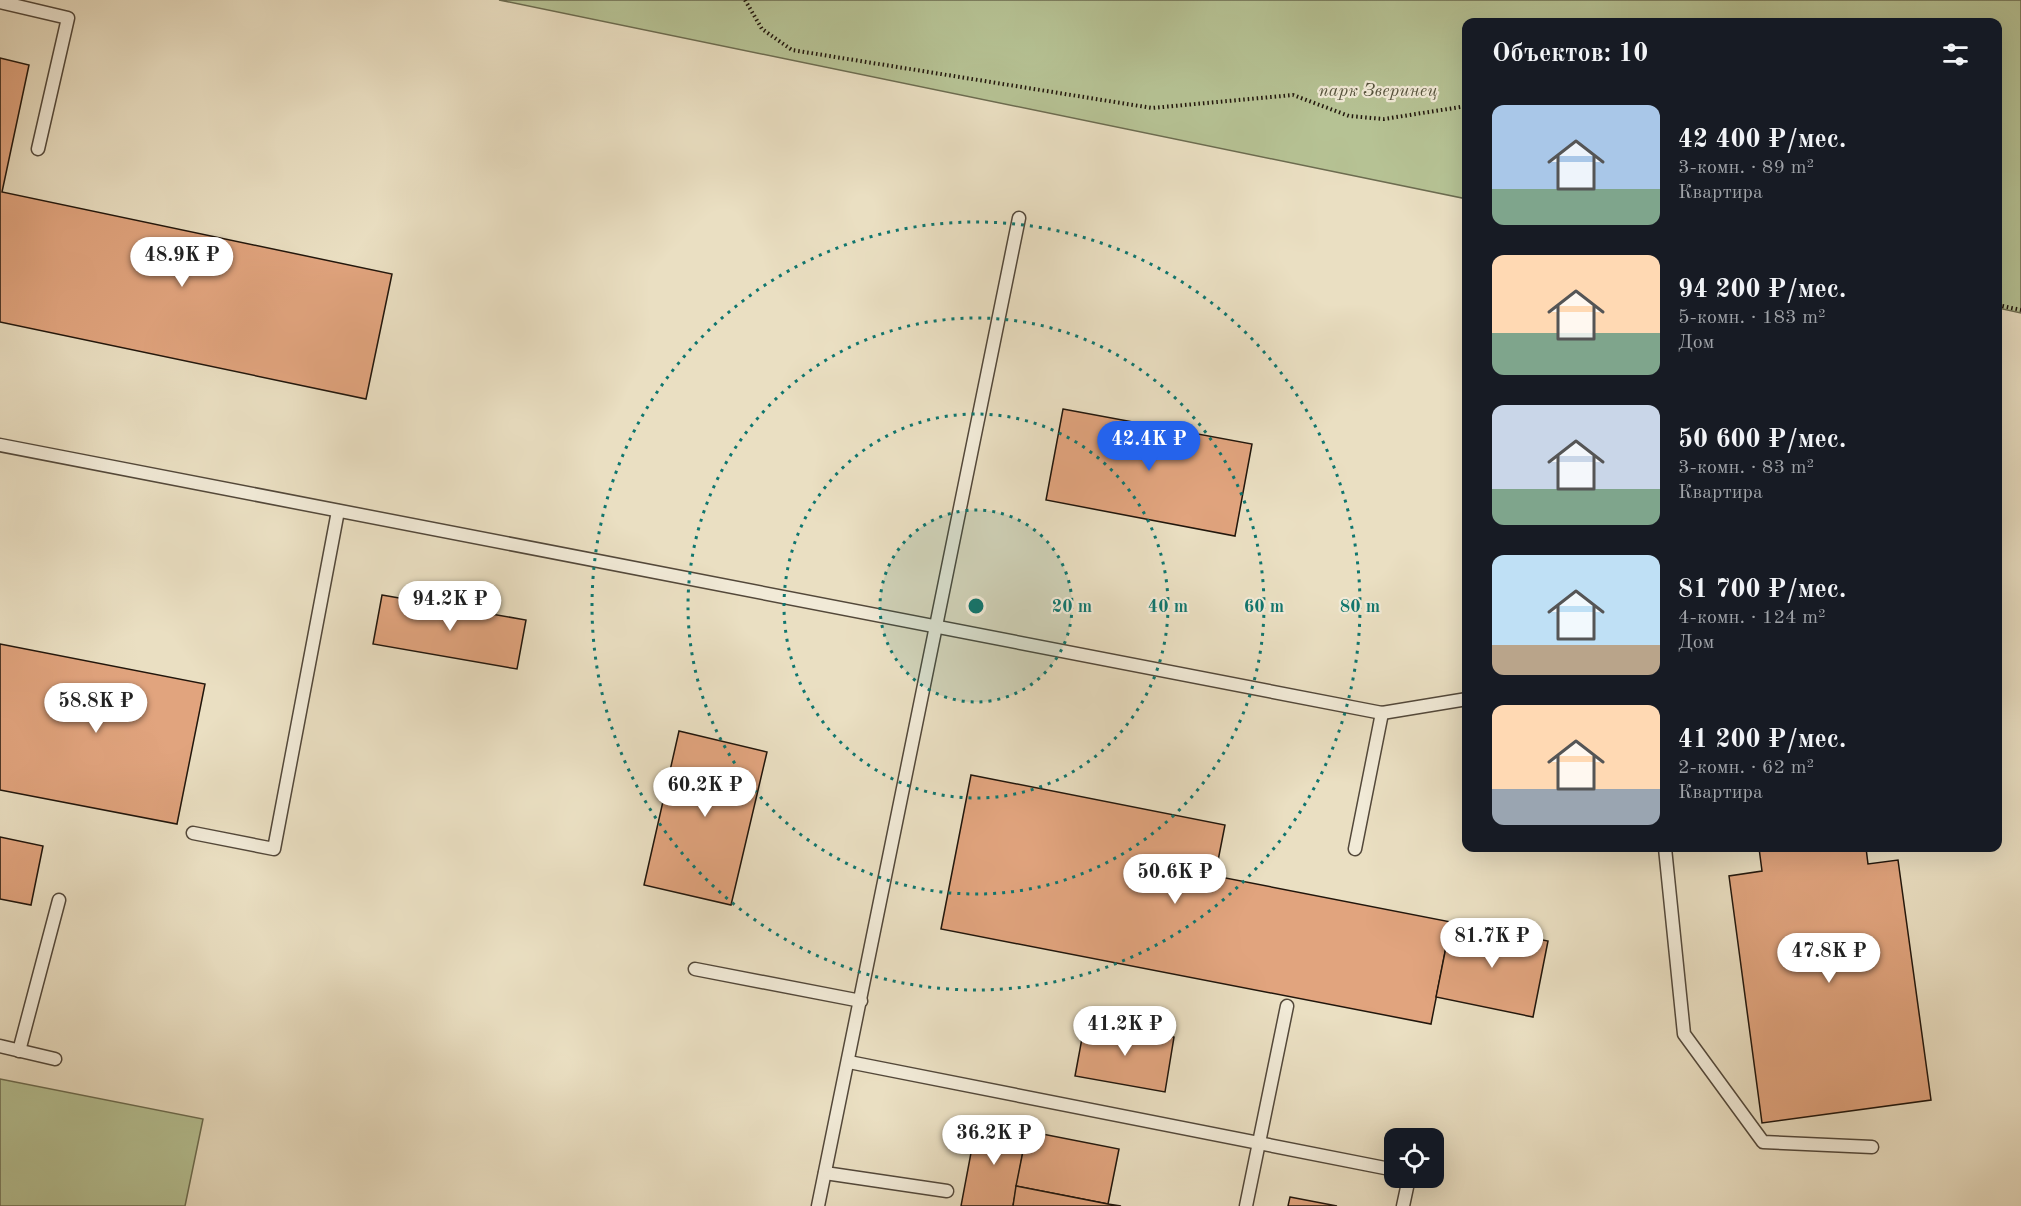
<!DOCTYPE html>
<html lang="ru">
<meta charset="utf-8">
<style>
:root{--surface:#171b24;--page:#20242c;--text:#f1f3f6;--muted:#9ea1a6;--accent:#2563eb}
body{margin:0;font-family:"Old Standard TT",serif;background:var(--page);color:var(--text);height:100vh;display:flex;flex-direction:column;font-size:22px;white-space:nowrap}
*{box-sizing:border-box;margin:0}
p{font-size:20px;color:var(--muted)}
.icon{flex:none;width:33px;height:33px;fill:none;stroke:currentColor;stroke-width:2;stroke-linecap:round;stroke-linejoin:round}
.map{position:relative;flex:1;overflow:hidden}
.details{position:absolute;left:1462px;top:18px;width:540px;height:834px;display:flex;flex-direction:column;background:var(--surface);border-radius:12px;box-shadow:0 6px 24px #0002}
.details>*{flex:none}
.controls{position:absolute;left:1384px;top:1128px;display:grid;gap:12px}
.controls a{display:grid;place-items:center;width:60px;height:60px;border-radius:12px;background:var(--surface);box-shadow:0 6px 24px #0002;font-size:30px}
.price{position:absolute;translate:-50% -51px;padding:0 14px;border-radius:21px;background:#fff;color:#222;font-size:20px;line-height:39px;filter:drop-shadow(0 2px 3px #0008)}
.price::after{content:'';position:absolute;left:50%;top:36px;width:18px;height:14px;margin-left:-9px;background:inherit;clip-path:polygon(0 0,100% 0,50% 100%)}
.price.on{background:var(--accent);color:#fff}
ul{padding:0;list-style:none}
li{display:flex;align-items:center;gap:18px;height:150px;padding:0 30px}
li span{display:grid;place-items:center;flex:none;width:168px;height:120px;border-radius:12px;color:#555}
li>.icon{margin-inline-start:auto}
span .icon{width:72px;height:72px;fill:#fffc;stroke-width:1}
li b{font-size:26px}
h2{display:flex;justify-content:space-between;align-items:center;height:72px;padding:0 30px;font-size:26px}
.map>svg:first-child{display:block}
.green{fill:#b6c294;stroke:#6c6c50;stroke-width:1.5}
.building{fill:#e1a47e;stroke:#21160c;stroke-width:1.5}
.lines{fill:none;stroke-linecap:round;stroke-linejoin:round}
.service-casing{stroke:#53483a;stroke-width:15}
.path{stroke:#21160c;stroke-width:4;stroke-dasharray:1.5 3;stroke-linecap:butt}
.service{stroke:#f1ead7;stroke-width:12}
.ring{fill:none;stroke:#0f766e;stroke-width:3;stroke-dasharray:3 6}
.labels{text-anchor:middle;stroke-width:4.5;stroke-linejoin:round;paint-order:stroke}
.park-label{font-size:18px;font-style:italic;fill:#55523c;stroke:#f1ead7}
.centre{fill:#0f766e;stroke:#f1ead7;stroke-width:3}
.ring-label{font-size:18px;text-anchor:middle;font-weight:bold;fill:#0f766e;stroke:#f1ead7;stroke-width:4.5;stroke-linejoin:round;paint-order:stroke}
</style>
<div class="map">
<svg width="2021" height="1206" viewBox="0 0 2021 1206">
<rect width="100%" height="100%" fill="#eadfc2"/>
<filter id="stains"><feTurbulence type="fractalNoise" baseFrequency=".00333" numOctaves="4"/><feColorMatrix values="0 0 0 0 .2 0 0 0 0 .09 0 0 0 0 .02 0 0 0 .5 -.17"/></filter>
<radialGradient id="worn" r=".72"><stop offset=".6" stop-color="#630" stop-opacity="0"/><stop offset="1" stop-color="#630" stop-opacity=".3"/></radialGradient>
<g class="green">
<path d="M499,0H2021V313L1998,308V22H1467V199Z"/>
<path d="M0,1079L203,1119L185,1206H0Z"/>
</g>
<g class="building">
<path d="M0,58L29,65L2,192L392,274L366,399L0,322Z"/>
<path d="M1063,409L1252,444L1235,536L1046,500Z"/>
<path d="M382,595L526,620L517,669L373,644Z"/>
<path d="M0,644L205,684L177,824L0,790Z"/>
<path d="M679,731L767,752L731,905L644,885Z"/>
<path d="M971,775L1225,825L1215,876L1451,922L1431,1024L941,929Z"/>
<path d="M0,837L43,846L31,905L0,899Z"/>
<path d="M1759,848H1866L1868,864L1898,860L1931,1100L1762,1123L1729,876L1762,871Z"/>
<path d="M1451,922L1548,941L1533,1017L1436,997Z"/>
<path d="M1085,1022L1174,1037L1165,1092L1075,1076Z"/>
<path d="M977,1121L1027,1131L1013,1206H961Z"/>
<path d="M1027,1131L1119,1149L1108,1204L1016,1186Z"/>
<path d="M1016,1186L1108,1204L1121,1206H1013Z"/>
<path d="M1290,1197L1337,1206H1288Z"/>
</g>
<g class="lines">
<g class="service-casing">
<g id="service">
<path d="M0,2L68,18L38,149"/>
<path d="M0,445L1382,713L1467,699"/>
<path d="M193,833L274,849L338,511"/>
<path d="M1665,848L1684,1034L1763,1142L1872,1147"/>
<path d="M1355,849L1382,713"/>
<path d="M695,969L861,1001"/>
<path d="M0,1046L55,1059"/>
<path d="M19,1051L59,900"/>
<path d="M849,1062L1395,1170"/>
<path d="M825,1173L947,1191"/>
<path d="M818,1206L1019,218"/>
<path d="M1246,1206L1287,1006"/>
<path d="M1403,1206L1409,1178"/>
</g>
</g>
<g class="path">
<path d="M745,0L762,29L792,50L1152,108L1293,95L1349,116L1384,119L1467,106"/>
<path d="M1998,305L2021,310"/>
</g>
<use href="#service" class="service"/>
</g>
<circle cx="976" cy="606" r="96" fill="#0f766e" fill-opacity=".12"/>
<g class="ring">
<circle cx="976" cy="606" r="96"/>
<circle cx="976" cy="606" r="192"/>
<circle cx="976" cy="606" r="288"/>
<circle cx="976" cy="606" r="384"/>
</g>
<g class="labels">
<g class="park-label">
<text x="1378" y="96">парк Зверинец</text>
</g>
</g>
<circle cx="976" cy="606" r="9" class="centre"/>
<g class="ring-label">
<text x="1072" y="612">20 m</text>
<text x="1168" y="612">40 m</text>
<text x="1264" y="612">60 m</text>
<text x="1360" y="612">80 m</text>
</g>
<rect width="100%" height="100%" filter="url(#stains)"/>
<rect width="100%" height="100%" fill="url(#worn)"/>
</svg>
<div class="controls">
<a><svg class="icon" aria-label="locate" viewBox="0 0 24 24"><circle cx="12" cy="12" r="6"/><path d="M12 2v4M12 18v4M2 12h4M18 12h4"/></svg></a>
</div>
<b class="price" style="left:182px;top:288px">48.9K ₽</b>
<b class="price on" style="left:1149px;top:472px">42.4K ₽</b>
<b class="price" style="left:450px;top:632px">94.2K ₽</b>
<b class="price" style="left:96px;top:734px">58.8K ₽</b>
<b class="price" style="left:705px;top:818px">60.2K ₽</b>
<b class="price" style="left:1175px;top:905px">50.6K ₽</b>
<b class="price" style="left:1492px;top:969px">81.7K ₽</b>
<b class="price" style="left:1829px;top:984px">47.8K ₽</b>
<b class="price" style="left:1125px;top:1057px">41.2K ₽</b>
<b class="price" style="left:994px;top:1166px">36.2K ₽</b>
<section class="details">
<h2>Объектов: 10<svg class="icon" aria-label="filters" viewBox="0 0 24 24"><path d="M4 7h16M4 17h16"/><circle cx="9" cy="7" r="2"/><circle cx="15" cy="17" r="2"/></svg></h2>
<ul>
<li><span style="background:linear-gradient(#a9c7e8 70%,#7fa58c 0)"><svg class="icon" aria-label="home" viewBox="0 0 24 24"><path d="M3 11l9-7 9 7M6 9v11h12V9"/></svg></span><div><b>42 400 ₽/мес.</b><p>3-комн. · 89 m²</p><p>Квартира</p></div></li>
<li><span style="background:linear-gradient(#ffd9b3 65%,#7fa58c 0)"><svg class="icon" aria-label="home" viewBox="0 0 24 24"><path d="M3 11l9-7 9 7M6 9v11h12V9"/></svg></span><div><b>94 200 ₽/мес.</b><p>5-комн. · 183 m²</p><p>Дом</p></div></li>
<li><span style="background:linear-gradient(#c9d6e8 70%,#7fa58c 0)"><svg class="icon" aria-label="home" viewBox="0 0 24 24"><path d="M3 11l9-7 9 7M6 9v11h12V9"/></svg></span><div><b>50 600 ₽/мес.</b><p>3-комн. · 83 m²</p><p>Квартира</p></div></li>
<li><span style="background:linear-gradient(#bfe0f5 75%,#b9a48a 0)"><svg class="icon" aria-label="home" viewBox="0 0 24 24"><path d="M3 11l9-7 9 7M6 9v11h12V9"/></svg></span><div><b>81 700 ₽/мес.</b><p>4-комн. · 124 m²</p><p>Дом</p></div></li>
<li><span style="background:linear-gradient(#ffd9b3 70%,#9aa5b1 0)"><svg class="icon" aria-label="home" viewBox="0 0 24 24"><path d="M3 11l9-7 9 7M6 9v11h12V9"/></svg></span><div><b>41 200 ₽/мес.</b><p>2-комн. · 62 m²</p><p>Квартира</p></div></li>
</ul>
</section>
</div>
